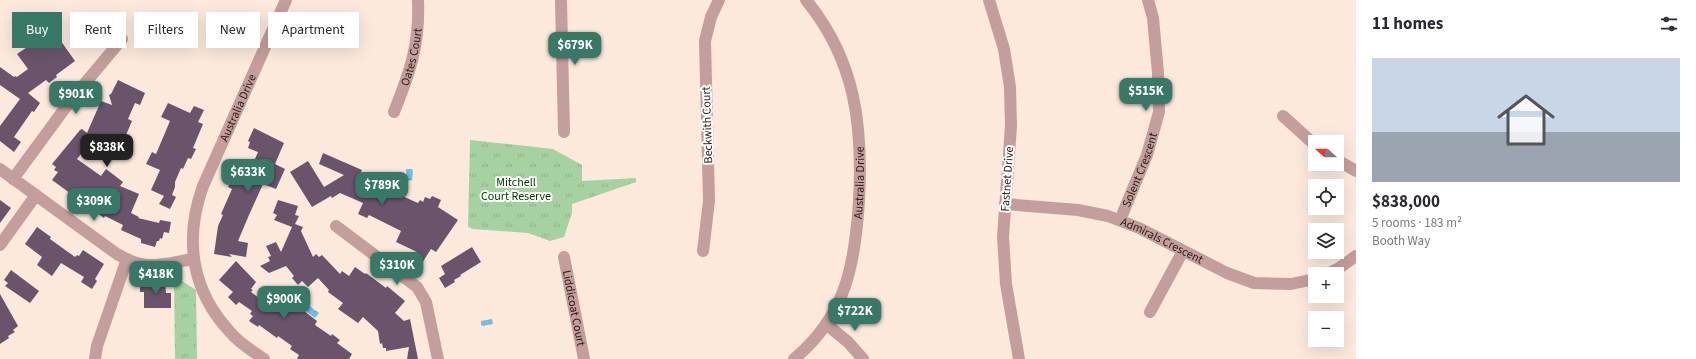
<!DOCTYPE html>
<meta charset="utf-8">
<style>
:root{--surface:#fff;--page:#f7f7f7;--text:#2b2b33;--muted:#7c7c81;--line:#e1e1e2;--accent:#387866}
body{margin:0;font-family:"Source Sans 3",sans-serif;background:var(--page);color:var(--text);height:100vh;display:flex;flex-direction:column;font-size:15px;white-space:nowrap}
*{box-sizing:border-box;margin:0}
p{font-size:13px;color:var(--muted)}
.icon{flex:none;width:22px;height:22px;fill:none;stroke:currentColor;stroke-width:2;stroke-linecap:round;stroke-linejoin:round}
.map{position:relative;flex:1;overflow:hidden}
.drawer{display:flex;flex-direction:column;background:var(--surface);width:340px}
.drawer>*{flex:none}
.guide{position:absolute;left:12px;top:12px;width:380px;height:36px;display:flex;gap:8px}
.needle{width:26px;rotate:291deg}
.controls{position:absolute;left:1308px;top:135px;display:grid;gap:8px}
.controls a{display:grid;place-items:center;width:36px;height:36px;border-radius:0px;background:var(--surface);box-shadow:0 4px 16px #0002;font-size:20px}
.price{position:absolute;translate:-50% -34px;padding:0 9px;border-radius:8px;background:var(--accent);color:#fff;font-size:13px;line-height:26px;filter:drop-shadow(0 1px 2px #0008)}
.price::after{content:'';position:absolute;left:50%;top:24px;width:12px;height:9px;margin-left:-6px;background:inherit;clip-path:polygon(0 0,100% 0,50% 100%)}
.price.current{background:#222;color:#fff}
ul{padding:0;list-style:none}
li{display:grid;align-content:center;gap:8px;height:212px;padding:0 16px}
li+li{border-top:1px solid var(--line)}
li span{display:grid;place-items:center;height:124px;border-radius:0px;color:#555}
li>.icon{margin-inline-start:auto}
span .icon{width:72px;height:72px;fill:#fffc;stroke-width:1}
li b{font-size:17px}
h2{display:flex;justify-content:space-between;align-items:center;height:48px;padding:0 16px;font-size:17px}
.tag{padding:0 14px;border-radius:0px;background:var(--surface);box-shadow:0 4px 16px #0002;font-size:14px;line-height:36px}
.tag.current{background:var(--accent);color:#fff}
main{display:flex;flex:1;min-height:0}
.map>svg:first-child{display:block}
.grass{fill:url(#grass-tufts)}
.water{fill:url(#water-ripples)}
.building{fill:#6a546c}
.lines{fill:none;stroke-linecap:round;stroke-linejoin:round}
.minor{stroke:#c39e9c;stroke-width:12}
.tertiary{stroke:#c39e9c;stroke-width:12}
.labels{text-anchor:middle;stroke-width:4;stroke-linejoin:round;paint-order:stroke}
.street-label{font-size:12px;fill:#271c14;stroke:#fff}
.park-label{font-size:12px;fill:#003800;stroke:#fff}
</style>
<main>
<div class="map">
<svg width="1356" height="359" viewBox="0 0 1356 359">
<defs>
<pattern id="grass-tufts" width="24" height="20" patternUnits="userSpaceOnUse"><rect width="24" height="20" fill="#a5d2a0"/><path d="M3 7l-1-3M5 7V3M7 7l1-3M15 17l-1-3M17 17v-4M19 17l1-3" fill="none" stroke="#8eb489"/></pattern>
<pattern id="water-ripples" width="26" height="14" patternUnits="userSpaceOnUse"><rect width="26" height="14" fill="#6ebfe6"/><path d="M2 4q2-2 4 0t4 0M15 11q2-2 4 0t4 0" fill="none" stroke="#5fa4c4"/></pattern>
</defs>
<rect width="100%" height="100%" fill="#fce9dc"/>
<g class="grass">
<path d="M470,140L553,149L582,165V181L636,178V182L572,204V213L564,237L550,241L528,233L473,229L468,227Z"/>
<path d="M174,276L196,290L197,359H175Z"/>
</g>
<g class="water">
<path d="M406,169H412L413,171L412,180L407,181Z"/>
<path d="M308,305L319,313L315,318L304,310Z"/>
<path d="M492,319L493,324L483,326L481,325V321Z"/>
</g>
<g class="building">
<path d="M51,27L75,61L56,75L57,77L49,83L46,80L28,93L40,103L34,112L32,111L14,137L21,142L14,152L0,141V126L20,99L0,85V67L14,77L15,76L17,77L28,69L17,54L42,37L41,34Z"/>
<path d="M118,80L145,93L140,105L135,103L128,119L132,121L126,135L107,159L89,144L77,159L101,176L106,169L123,182L120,186L139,194L131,213L139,217L138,218L159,223L160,220L171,222L169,233L164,232L162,239L160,238L159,241H157L155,247L141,243V239L121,230L123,225L105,216L104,218L52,180L58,172L54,170L56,167L52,164L80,130L82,129L87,133L101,101L112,105L109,95L111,94Z"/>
<path d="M168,103L190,113L194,106L204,110L198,122L203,124L193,148L196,149L191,159L188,158L183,169L181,168L175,182V187L172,195L176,197L170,209L159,204L164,196L151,190L160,170L146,164L152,152L156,154L170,121L161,117Z"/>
<path d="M254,128L284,143L275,164L285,169L276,189L263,184L249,215L238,241L248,243L246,257L229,254L232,257L214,254L218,226L223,215L221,214L232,189L228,187L235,173L233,172L237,162L251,168L258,152L248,148L250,142L248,141Z"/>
<path d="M323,153L362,170L357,182L373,189H375L378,182L381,184L382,181L393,186L391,191L418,203L420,200L423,202L425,197L430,199L432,196L441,200L438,207L458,220L436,252L431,249L422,263L413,257L417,252L396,242L401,231L369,215L367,218L358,214L363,203L340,193L332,198L331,196L312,207L290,172L308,161L324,187L344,175L319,164Z"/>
<path d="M0,200L11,208L0,223Z"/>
<path d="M278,200L298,206L295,215L299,216L295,224L303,227L301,231L313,257L316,254L319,257L322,255L340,274L342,271L349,276L355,267L365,274L366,273L386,288L387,286L405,301L395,313L404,321L410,319L418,359H407L409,347L386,351V348H383L382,343L380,344L378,331L363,317L358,323L338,309L343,303L328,292L329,290L318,278L308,287L302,281L298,285L292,278L294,276L286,266L269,273L260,266L270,261L268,257L271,256L266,246L276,242L281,252L292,227L274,220L277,215L273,213Z"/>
<path d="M37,227L51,237L50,239L75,257L77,255L79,256L83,250L104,264L95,279L97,281L92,289L81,282L84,277L61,263L52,276L37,265L42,257L25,244Z"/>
<path d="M472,247L481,262L460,275L461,276L454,280L455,282L445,288L439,278L445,274L441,266Z"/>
<path d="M236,261L256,282L251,289L253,290L251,292L277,311L287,297L300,306L299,307L317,321L315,325L331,336L332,334L340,340L337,343L352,354L349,359H297L299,355L290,349L292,346L278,336L277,338L259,325L258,327L249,321L253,316L250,314L252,311L239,302L236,305L228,297L233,292L219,280Z"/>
<path d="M11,270L39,291L30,303L5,286L8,283L4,280Z"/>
<path d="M165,281L166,293H171V308H144V292H140V282Z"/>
<path d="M0,294L18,326L13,330L15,332L8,336L9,338L0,344Z"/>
</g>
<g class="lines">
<g class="minor">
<path d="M561,0L564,132"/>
<path id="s1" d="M394,112C410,72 420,44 418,0"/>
<path d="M1283,116L1315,145"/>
<path d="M1337,160L1356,171"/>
<path d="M0,169L117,254C147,272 161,264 193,259"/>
<path d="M13,179L71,100L122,39"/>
<path id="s2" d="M1005,204L1078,210L1108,216L1139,228L1227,273L1254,283L1291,284L1315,279"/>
<path id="s3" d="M1120,220L1147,155L1159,112L1158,73L1153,18L1148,0"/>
<path d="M336,226L417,287L426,302L438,359"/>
<path d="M0,245L36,195"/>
<path d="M703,251L709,201L705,41L711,17L719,0"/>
<path id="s4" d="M564,257L584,359"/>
<path d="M1327,274L1339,268L1356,256"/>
<path d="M1150,312L1183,251"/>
<path d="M826,324L848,342L863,359"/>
<path d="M95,359L97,346L127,259"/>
<path id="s5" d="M264,359C252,351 239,343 230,332C191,290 184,239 203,186L286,0"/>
<path id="s6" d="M794,359C846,316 855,264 859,201C863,126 856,61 806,0"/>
</g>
<path class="tertiary" d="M989,0L1004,49L1010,87L1011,126L1003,237L1006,284L1019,359"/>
</g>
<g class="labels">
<g class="street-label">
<text dy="4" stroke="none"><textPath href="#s1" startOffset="58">Oates Court</textPath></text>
<text dy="4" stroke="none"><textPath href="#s5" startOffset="286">Australia Drive</textPath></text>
<text transform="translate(707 125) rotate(-92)" y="4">Beckwith Court</text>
<text dy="4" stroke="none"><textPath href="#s3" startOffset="54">Solent Crescent</textPath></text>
<text transform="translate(1007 179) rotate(-86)" y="4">Fastnet Drive</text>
<text dy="4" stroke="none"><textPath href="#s6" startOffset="195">Australia Drive</textPath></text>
<text dy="4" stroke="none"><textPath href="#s2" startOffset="163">Admirals Crescent</textPath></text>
<text dy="4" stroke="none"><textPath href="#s4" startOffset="52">Liddicoat Court</textPath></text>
</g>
<g class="park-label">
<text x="516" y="186">Mitchell<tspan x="516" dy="14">Court Reserve</tspan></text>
</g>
</g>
</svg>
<div class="controls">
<a><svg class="needle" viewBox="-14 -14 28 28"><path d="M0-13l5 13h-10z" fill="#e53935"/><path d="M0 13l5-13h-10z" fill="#7c7c81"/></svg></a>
<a><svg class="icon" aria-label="locate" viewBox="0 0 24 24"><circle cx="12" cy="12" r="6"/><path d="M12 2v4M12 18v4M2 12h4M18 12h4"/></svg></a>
<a><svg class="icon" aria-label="layers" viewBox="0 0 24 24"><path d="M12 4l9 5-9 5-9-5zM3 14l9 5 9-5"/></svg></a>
<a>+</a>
<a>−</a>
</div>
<b class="price" style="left:575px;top:66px">$679K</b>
<b class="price" style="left:1146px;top:112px">$515K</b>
<b class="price" style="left:76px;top:115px">$901K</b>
<b class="price current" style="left:107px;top:168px">$838K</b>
<b class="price" style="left:248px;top:193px">$633K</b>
<b class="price" style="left:382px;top:206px">$789K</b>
<b class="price" style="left:94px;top:222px">$309K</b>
<b class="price" style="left:397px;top:286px">$310K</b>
<b class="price" style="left:156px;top:295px">$418K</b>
<b class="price" style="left:284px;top:320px">$900K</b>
<b class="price" style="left:855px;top:332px">$722K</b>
<div class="guide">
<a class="tag current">Buy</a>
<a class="tag">Rent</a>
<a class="tag">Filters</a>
<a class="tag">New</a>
<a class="tag">Apartment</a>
</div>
</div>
<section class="drawer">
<h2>11 homes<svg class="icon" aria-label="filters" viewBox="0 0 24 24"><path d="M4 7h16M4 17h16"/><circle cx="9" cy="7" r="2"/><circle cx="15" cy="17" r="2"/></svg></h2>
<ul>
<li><span style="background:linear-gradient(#c9d6e8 60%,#9aa5b1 0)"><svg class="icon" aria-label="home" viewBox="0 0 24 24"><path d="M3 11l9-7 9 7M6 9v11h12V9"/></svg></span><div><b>$838,000</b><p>5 rooms · 183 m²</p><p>Booth Way</p></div></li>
</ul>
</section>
</main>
